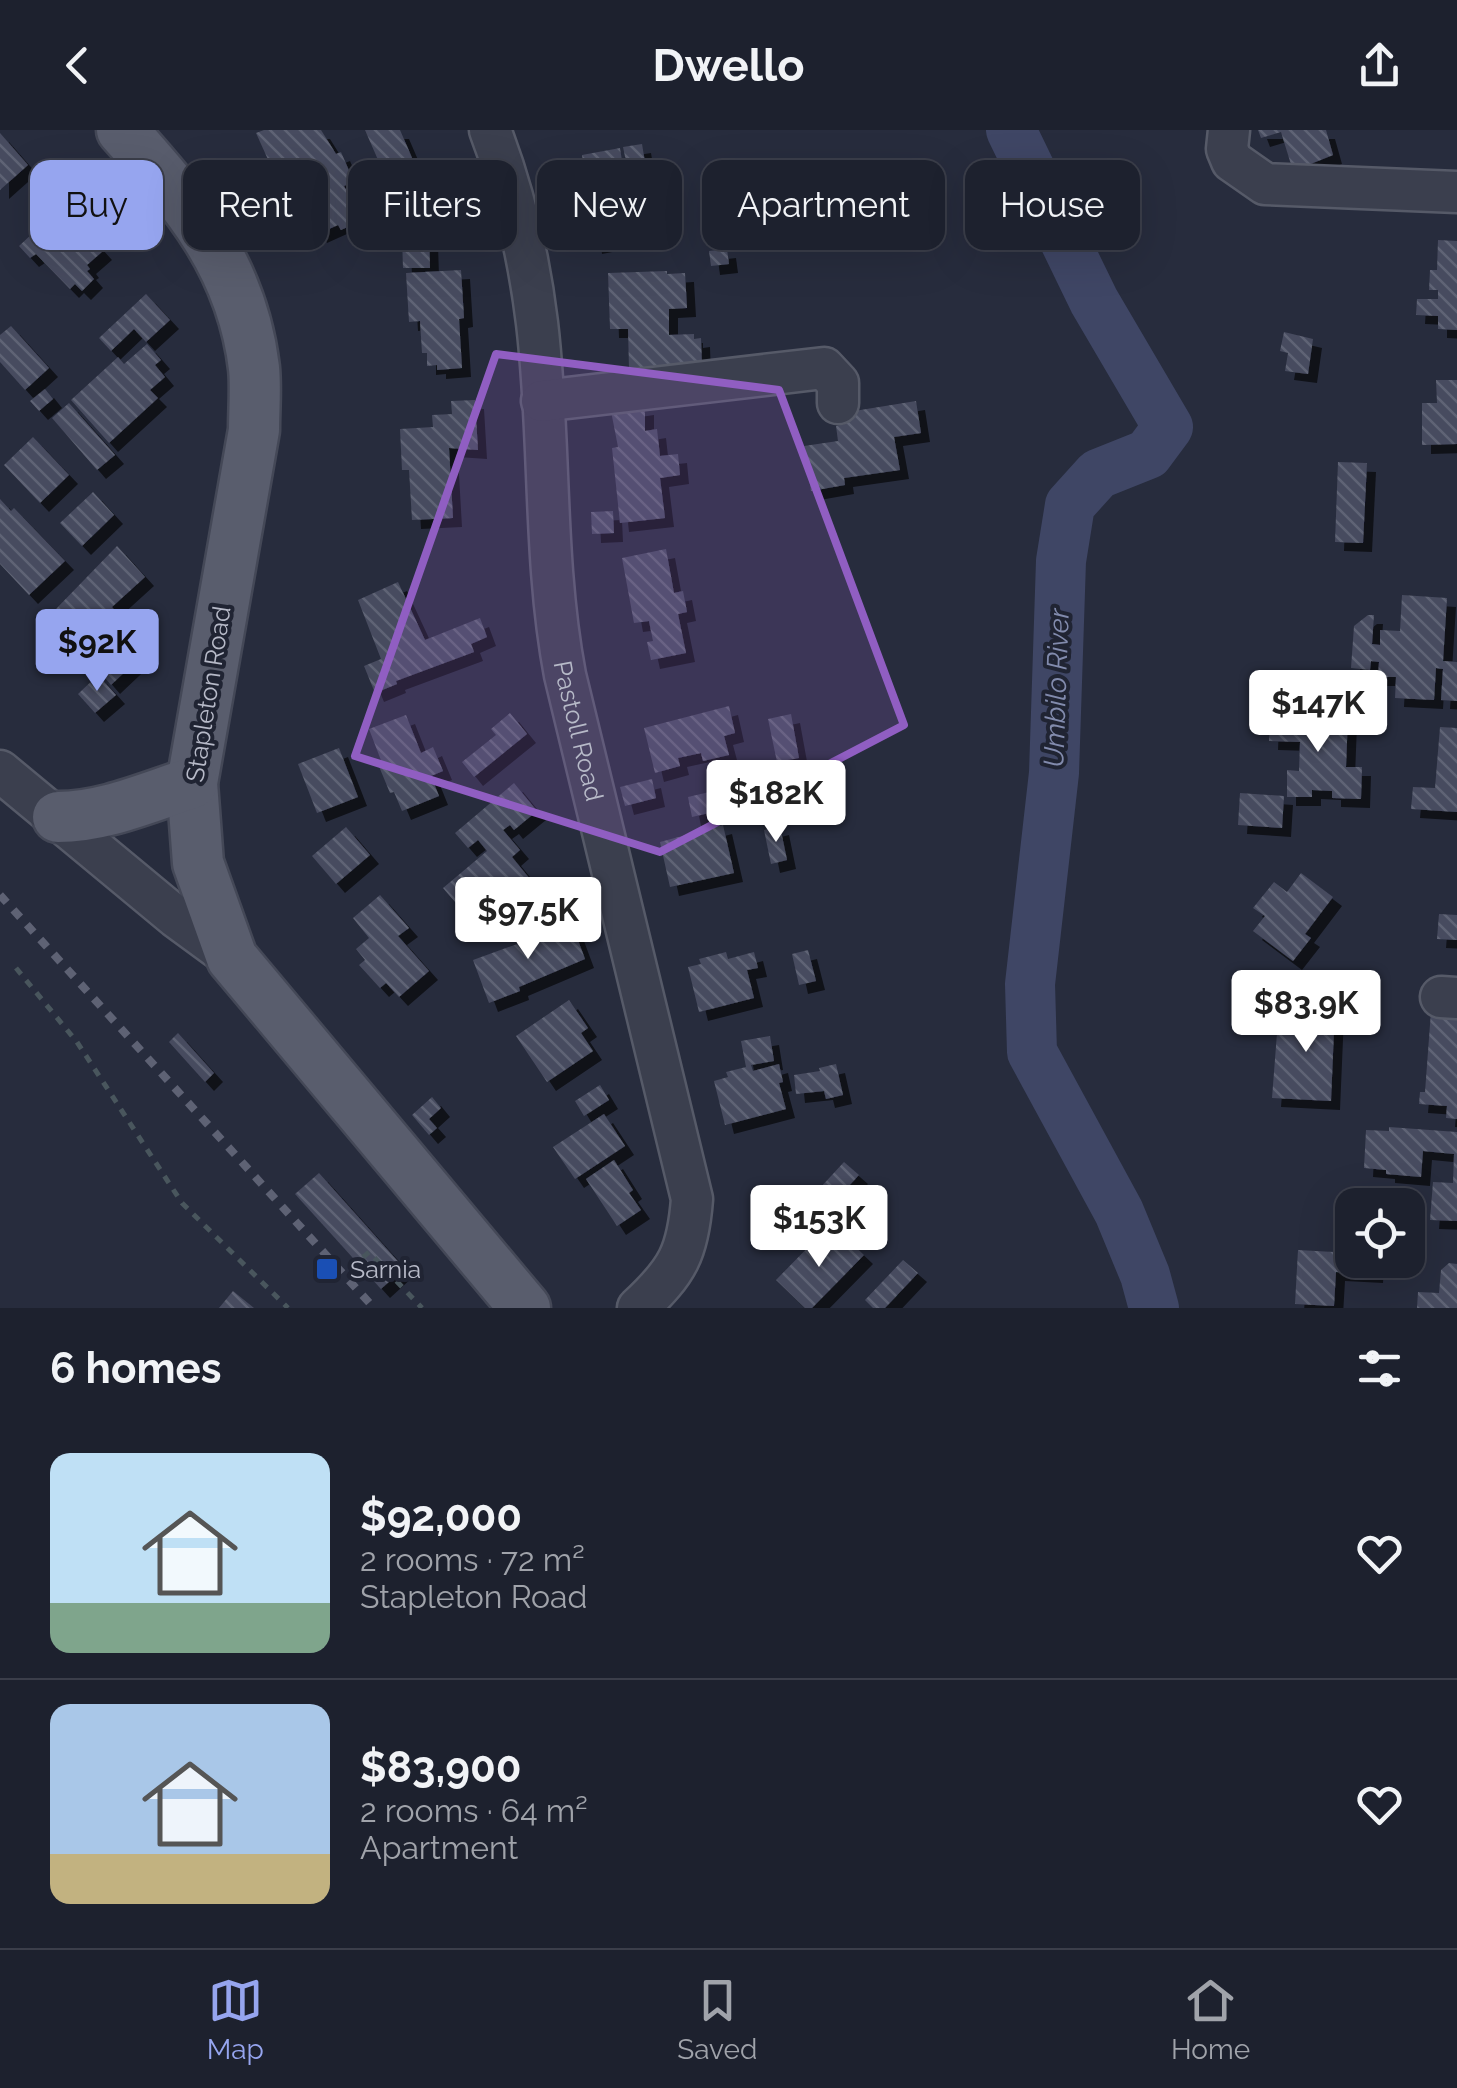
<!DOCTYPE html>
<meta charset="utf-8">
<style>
:root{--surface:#1d212e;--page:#2a2e3a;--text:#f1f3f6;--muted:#a0a3aa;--line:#3b3e4a;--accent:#96a5ef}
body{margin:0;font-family:Raleway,sans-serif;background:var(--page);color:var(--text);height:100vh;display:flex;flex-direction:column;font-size:38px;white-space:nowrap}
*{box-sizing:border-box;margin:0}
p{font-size:32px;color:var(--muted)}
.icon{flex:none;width:55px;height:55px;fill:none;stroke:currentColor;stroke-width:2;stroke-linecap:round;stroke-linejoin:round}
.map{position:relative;height:1178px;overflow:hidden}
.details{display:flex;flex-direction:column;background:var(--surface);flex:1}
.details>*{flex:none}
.hud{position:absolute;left:30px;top:30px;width:1398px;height:90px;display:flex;gap:20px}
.fabs{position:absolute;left:1335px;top:1058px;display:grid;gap:20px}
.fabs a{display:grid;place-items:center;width:90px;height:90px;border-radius:20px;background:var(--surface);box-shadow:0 10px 40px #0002,0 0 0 2px var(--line);font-size:50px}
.price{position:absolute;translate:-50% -85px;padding:0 22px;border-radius:10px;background:#fff;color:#222;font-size:32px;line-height:65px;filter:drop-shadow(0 2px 5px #0008)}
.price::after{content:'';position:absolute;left:50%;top:60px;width:30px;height:22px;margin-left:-15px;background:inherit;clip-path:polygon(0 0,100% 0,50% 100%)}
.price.active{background:var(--accent);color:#111}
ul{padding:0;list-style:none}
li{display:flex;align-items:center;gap:30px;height:250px;padding:0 50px}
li+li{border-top:2px solid var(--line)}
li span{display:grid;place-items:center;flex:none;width:280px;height:200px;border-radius:20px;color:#555}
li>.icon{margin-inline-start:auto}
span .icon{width:120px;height:120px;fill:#fffc;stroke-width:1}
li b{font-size:42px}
h2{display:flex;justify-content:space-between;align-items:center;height:120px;padding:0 50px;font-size:42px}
.pill{padding:0 35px;border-radius:20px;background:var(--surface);box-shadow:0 10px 40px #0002,0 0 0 2px var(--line);font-size:35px;line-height:90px}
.pill.active{background:var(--accent);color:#111}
header{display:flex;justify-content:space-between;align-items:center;height:130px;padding:0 50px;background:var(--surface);font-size:45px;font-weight:700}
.tab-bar{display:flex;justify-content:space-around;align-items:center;height:140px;border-top:2px solid var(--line);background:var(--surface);font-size:28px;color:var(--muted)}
.tab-bar a{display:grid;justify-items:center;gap:5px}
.tab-bar .active{color:var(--accent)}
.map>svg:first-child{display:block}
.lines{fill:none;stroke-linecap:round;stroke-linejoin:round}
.river{stroke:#3f4665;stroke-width:50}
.building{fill:url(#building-back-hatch);filter:url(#shadow)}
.minor-casing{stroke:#565a68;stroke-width:45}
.major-casing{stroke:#444857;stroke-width:55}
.path{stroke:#49565d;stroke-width:5;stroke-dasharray:8 8;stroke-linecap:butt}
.minor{stroke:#3b3f4e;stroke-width:40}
.major{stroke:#595d6d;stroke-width:50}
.rail{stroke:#5e6274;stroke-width:8;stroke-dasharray:10 10;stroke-linecap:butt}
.marked{fill:#905ec2;fill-opacity:0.2;stroke:#905ec2;stroke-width:8;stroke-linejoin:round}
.transit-dot{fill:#1a4fb4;stroke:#202433;stroke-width:4}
.labels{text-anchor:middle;stroke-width:8;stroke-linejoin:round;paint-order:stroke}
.street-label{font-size:25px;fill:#b7bac8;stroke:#202433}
.poi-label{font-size:25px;fill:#b7bac8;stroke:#202433;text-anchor:start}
.water-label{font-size:28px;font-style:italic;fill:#828bad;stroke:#202433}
</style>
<header><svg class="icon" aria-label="back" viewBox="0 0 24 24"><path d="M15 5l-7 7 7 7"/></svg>Dwello<svg class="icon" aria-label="share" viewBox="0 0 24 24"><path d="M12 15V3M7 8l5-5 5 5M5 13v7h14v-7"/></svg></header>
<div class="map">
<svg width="1457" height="1178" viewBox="0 0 1457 1178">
<defs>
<pattern id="building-back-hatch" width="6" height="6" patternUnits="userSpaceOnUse" patternTransform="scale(2.5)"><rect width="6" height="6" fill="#474b5f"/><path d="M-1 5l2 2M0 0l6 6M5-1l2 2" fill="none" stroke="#5f6374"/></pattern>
<filter id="shadow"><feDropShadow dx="9" dy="9" stdDeviation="0" flood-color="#0009"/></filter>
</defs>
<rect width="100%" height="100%" fill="#272c3d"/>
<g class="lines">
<path class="river" d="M1011,0L1094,171L1168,297L1148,324L1098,344L1070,375L1061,431L1054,643L1030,854L1032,922L1119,1082L1145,1145L1154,1178"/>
</g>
<g class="building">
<path d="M264,0H321L336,24L341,22L354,52L344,56L363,90L341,100L338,95L318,104L285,41L275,45L256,3Z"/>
<path d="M365,0H400L419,44L451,90L417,95L392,62Z"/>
<path d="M1258,0H1326L1333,25L1293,41L1281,2L1261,8Z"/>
<path d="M0,3L28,35L0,60Z"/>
<path d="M642,14L645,32L635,34L641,71L629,73L635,107L593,115L582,25L620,18L623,37L627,36L623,17Z"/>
<path d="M62,76L84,100L78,106L87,117L94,111L103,121L87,135L90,139L87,141L94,149L82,161L75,154L70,159L36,124L30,128L19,116Z"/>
<path d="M429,106L430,138H403L402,107Z"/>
<path d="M1438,110L1457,111V200L1438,199V186L1416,185L1417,169H1438V160H1429L1430,140H1437Z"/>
<path d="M727,119L729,134L711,136L709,121Z"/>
<path d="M461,140L464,188L459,189L462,238L437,240V235L427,236V223H422L420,191L409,192L406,143Z"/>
<path d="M667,141V144L685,143L687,178L669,179V205L694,204V209L701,208L702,236L629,239L628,199H610L608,143Z"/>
<path d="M146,164L170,190L146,212L134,199L111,221L99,208Z"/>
<path d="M11,196L49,238L25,260L0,232V205Z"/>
<path d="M1284,202L1313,209L1308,244L1285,241L1288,223L1280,221Z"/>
<path d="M147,214L161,230L155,235L165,247L150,260L158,268L109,313L71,270L118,227L124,234Z"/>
<path d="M1436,250H1457V314L1422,315V273H1437Z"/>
<path d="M45,259L53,269L39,281L30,271Z"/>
<path d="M475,270L478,320L449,318L453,388L412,390L409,340H402L400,299L433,297L432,285L452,284L451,271Z"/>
<path d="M916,271L921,303L894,307L900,340L844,348L845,355L811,361L804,316L838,311L836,296L844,294L842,283Z"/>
<path d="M69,273L115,325L97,340L52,288Z"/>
<path d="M645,276V301L657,299L660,326L678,324L680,345L660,348L665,388L620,393L612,318L618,317L611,281Z"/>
<path d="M33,307L69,345L40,373L4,335Z"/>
<path d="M1338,332L1367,333L1363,413L1335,412Z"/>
<path d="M93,362L114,385L82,416L60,393Z"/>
<path d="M0,369L11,381L14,378L65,431L29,465L0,434Z"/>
<path d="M613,381L614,403L592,404L591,382Z"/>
<path d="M117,416L145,447L112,477L148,520L111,555L65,501L69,497L54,481Z"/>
<path d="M666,419L674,463L683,461L687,482L678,484L686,523L651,530L647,512L653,511L649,491L634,493L622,428Z"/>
<path d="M398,452L425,510L480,488L487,507L471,514L474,522L396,551L397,554L375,563L364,536L381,529L358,470Z"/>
<path d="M1402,465L1447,468L1443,531L1457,532V571L1441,570L1443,539L1436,538L1434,570L1395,568L1396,547H1378L1379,532L1371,531L1370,540L1351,538L1354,496L1368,485H1374L1372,514L1380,515V500L1400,501Z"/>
<path d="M98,545L116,565L95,583L78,564Z"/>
<path d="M729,576L735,603L724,606L729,625L703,631L701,623L678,628L680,636L655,643L644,598Z"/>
<path d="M510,583L527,604L474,647L462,632L496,605L491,599Z"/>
<path d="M1270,583L1348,586L1346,637H1362L1361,669L1332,668V661L1312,660V667H1287V640L1299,641L1300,612L1269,611Z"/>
<path d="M791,584L799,628L777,632L768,589Z"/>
<path d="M406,585L421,623L433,617L443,641L431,646L439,666L402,681L394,662L390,663L378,634L382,633L369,599Z"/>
<path d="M1440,597L1457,598V682L1411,679L1413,657L1435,658Z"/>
<path d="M339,618L358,667L317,683L298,634Z"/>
<path d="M652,649L656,668L625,676L620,657Z"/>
<path d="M514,653L537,681L514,700L510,695L503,700L520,720L512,727L530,749L519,758L516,754L472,792L443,758L487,721L478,710L468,718L455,703Z"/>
<path d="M718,660L722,680L692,687L688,667Z"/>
<path d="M1240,663L1284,666L1282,698L1238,695Z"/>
<path d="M723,695L734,743L670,757L660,712Z"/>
<path d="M780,696L787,730L771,734L764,700Z"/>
<path d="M346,697L370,725L336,754L312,726Z"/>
<path d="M1301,743L1333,767L1305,804L1311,808L1293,831L1253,801L1265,786L1253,778L1274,752L1287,762Z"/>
<path d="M380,765L409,798L398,806L429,841L399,867L386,853L380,858L359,835L365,830L356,819L369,808L353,788Z"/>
<path d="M1439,784L1457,785V810L1437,809Z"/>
<path d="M572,794L585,829L519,857L520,861L489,873L473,830Z"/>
<path d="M808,820L816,851L799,855L792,824Z"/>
<path d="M726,822L728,829L754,822L758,838L747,840L754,868L699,882L688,837L701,834L699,829Z"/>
<path d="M569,870L588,898L581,903L593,921L547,952L516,906Z"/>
<path d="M1290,875L1335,877L1331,971L1272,968L1277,903H1289Z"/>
<path d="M1431,881L1457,883V989L1446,988L1447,976L1419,974L1420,962H1425Z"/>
<path d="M178,903L214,943L205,952L169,912Z"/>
<path d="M770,906L774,931L751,935L753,941L779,934L783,952L779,953L786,979L725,995L714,951L728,947L726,942L746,937L741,911Z"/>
<path d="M836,934L843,965L826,969L824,961L796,964L794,945L820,941L819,938Z"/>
<path d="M600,955L609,970L584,986L575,971Z"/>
<path d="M432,967L441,978L429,989L437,998L429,1005L412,985Z"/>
<path d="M604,984L625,1016L575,1049L553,1017Z"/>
<path d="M1389,997L1457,1002V1091L1430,1090L1433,1052L1453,1053L1454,1024L1423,1021L1421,1047L1386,1044V1040L1364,1038L1366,1000L1389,1001Z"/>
<path d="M614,1030L633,1060L629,1063L641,1080L617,1096L586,1049Z"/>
<path d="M844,1032L859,1045L822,1085L807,1072Z"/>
<path d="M319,1043L404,1138L381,1159L295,1064Z"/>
<path d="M820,1105L831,1116L843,1105L864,1125L812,1178H805L776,1150Z"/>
<path d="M1298,1120L1352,1123V1130H1375L1374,1144L1336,1142L1334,1176L1295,1174Z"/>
<path d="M903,1130L918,1143L885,1178H873L865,1170Z"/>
<path d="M1449,1133L1457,1134V1178H1417L1418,1162L1439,1163L1441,1140Z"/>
<path d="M233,1161L254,1178H219Z"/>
</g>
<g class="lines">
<g class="minor-casing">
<g id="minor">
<path id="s1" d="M490,0C514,62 529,127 537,193C551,310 543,429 565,545L692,1069C688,1122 678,1141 638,1178"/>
<path d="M1229,0L1227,19L1232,31L1265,54L1457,62"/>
<path d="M542,271L824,238L838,253V273"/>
<path d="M0,641L176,787L232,828"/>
<path d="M1441,867L1457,868"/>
</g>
</g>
<g class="major-casing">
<g id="major">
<path d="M122,0C188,74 242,136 254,238C256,258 254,279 254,300L192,653L198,733L232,828L525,1178"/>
<path d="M58,687C104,687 148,667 192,653"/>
</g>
</g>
<g class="path">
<path d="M16,838L77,912L182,1073L288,1178"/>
<path d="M351,1138L369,1122L422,1178"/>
</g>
<use href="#minor" class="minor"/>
<use href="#major" class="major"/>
<path class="rail" d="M0,765L374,1178"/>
</g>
<path class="marked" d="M496,224L779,260L904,595L660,722L355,626Z"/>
<rect class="transit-dot" x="315" y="1127" width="24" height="24" rx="5"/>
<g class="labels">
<g class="street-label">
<text transform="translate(208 564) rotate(-81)" y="9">Stapleton Road</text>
<text dy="9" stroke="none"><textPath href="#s1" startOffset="610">Pastoll Road</textPath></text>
</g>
<g class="poi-label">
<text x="350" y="1148">Sarnia</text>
</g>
<g class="water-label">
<text transform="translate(1056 558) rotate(-88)" y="10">Umbilo River</text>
</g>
</g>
</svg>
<div class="fabs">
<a><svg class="icon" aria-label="locate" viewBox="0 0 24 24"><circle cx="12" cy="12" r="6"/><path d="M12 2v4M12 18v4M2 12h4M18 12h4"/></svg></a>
</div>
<b class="price active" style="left:97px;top:564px">$92K</b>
<b class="price" style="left:1318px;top:625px">$147K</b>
<b class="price" style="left:776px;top:715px">$182K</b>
<b class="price" style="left:528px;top:832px">$97.5K</b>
<b class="price" style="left:1306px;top:925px">$83.9K</b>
<b class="price" style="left:819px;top:1140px">$153K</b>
<div class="hud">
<a class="pill active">Buy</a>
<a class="pill">Rent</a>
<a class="pill">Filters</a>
<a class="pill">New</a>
<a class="pill">Apartment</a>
<a class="pill">House</a>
</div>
</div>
<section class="details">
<h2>6 homes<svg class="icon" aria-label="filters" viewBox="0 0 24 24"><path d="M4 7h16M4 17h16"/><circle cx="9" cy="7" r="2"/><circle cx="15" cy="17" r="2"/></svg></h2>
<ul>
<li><span style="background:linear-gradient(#bfe0f5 75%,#7fa58c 0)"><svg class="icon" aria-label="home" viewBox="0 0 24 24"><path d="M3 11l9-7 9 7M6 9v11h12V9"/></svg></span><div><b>$92,000</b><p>2 rooms · 72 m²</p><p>Stapleton Road</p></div><svg class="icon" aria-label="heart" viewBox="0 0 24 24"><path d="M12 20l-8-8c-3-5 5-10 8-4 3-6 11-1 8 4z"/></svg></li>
<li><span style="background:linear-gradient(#a9c7e8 75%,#c2b280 0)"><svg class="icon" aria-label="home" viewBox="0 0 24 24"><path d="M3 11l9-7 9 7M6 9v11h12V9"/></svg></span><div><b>$83,900</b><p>2 rooms · 64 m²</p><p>Apartment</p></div><svg class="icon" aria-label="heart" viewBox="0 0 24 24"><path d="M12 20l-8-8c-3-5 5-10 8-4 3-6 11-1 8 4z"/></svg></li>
</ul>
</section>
<nav class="tab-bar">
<a class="active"><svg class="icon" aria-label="map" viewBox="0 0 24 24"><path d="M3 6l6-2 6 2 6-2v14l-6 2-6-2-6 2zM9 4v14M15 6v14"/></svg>Map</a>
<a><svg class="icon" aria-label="saved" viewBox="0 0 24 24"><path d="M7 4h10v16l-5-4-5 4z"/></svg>Saved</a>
<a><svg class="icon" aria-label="home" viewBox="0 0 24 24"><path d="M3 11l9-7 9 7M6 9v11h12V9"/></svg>Home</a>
</nav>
